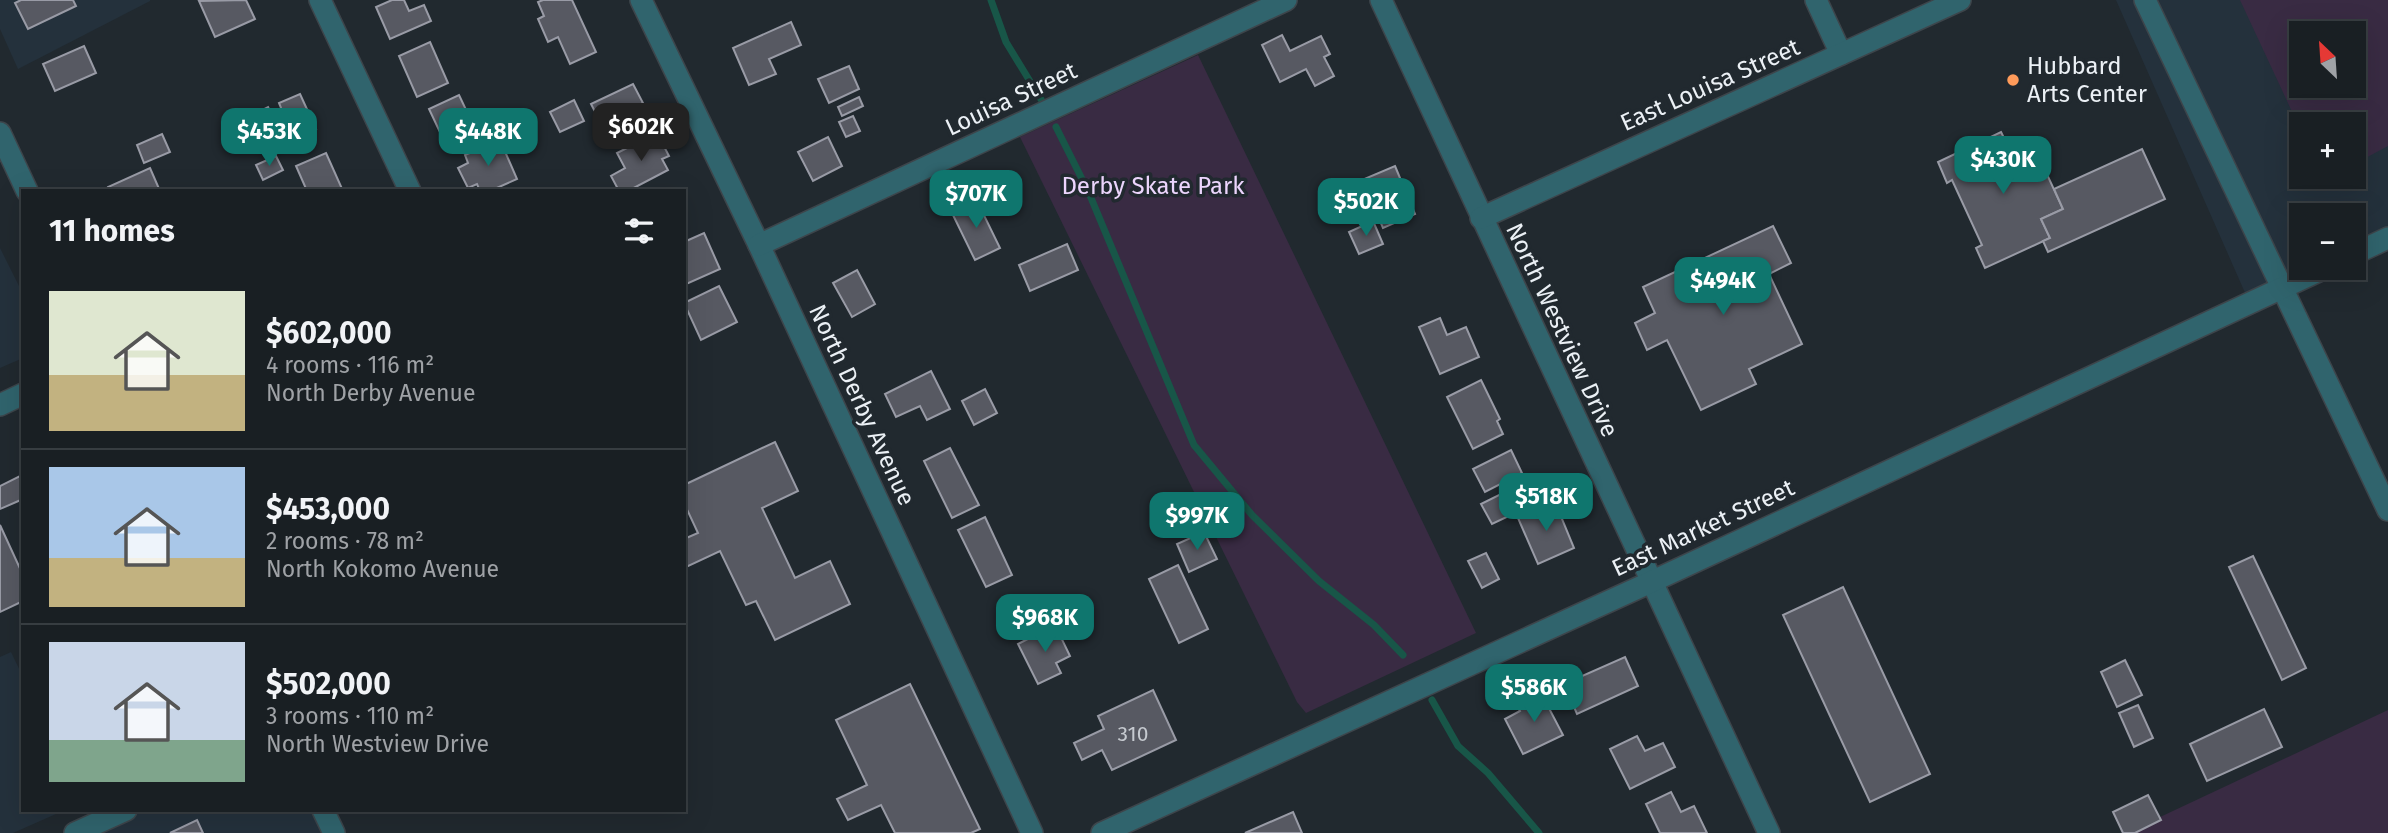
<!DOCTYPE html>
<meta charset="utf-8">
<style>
:root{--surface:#191f23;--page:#22272b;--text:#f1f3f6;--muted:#9fa2a6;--line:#373d41;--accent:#0f766e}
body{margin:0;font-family:"Fira Sans",sans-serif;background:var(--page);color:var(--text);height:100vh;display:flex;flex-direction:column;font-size:26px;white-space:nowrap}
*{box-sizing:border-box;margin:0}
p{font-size:23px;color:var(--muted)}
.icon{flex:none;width:38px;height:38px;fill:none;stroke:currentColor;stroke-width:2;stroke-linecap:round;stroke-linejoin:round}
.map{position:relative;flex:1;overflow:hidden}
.drawer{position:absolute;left:21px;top:189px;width:665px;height:623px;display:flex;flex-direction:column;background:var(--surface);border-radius:0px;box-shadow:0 7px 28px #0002,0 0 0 2px var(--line)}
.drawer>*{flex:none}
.needle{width:46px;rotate:335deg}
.controls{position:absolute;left:2289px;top:21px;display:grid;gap:14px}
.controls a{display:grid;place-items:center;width:77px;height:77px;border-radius:0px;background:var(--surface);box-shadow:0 7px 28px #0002,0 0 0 2px var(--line);font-size:35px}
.price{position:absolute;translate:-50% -60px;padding:0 16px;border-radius:14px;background:var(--accent);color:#fff;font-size:23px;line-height:46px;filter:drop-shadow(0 2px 4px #0008)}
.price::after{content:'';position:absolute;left:50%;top:42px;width:21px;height:16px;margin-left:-10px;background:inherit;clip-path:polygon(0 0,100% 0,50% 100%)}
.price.active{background:#222;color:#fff}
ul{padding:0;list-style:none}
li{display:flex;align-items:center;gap:21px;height:175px;padding:0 28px}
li+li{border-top:2px solid var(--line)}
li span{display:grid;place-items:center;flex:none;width:196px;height:140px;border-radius:0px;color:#555}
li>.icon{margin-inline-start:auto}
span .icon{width:84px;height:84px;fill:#fffc;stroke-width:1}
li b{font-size:30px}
h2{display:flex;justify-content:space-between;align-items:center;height:84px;padding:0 28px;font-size:30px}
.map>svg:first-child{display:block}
.built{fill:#24313c;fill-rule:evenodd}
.green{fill:#392b43;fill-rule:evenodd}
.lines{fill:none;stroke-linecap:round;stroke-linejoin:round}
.stream{stroke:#185648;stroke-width:7}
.building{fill:#575962;stroke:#999ba6;stroke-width:2}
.minor-casing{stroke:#3d454b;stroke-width:24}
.minor{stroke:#30646d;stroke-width:21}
.poi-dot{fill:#ff9b5a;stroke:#21292f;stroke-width:2.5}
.labels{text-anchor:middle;stroke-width:7;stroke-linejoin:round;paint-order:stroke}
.number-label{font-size:21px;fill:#c6cad0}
.poi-label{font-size:24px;fill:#ebf0f5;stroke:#21292f;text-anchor:start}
.street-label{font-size:24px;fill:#ebf0f5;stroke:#21292f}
.park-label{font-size:24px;fill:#ecd5fd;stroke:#21292f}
</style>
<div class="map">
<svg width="2388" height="833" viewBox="0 0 2388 833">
<rect width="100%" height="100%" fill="#21292f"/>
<g class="built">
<path d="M0,0H150V1L18,69L0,29Z"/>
<path d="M2116,0H2388V237L2354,254V215H2301V268L2250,304ZM2301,33H2354V86H2301ZM2301,124H2354V177H2301Z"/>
<path d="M0,248L23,294V358L0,368Z"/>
<path d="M11,652L23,677V810H65L13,833H0V657Z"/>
<path d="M126,810H323L334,833H75Z"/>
</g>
<g class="green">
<path d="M2240,0H2388V146L2358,162L2354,160V124H2301V131ZM2354,33V86H2301V33Z"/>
<path d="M1198,55L1476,633L1306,713L1297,702L1020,137Z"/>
<path d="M2388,710V833H2126Z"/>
</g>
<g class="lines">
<g class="stream">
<path d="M991,0L1006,42L1042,101"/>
<path d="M1056,127L1089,193L1194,445L1252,515L1319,581L1374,625L1403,655"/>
<path d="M1432,700L1458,746L1488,773L1539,833"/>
</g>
</g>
<g class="building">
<path d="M21,0H73L76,6L28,29L15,3Z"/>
<path d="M246,0L255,19L215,37L199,1Z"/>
<path d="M392,0H404L409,11L424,5L431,21L390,39L376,7Z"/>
<path d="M543,0H572L596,52L570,64L558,37L548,42L538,19L544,16L538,2Z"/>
<path d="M791,22L801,45L769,59L776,74L749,85L733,48Z"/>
<path d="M1282,35L1290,51L1321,36L1330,54L1324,57L1334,76L1315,86L1306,69L1280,82L1262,45Z"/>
<path d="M430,42L448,83L417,97L399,56Z"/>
<path d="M84,46L96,73L55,91L43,64Z"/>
<path d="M849,66L859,89L829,103L818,79Z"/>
<path d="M633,84L643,103L633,108L640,121L608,137L591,104Z"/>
<path d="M300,94L316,129L285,143L279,129L288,125L279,103Z"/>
<path d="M459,95L477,133L447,147L429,109Z"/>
<path d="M859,97L863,106L842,116L838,107Z"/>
<path d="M574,100L584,121L560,132L550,112Z"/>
<path d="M268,107L277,128L261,135L252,115Z"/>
<path d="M853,116L860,131L846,137L839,122Z"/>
<path d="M2001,132L2012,154L2033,144L2063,209L2041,219L2050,238L1985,268L1976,248L1982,245L1952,180L1947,183L1938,162Z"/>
<path d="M657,133L669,156L662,159L668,170L628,191H619L611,176L625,168L617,153Z"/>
<path d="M162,134L170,152L144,163L137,145Z"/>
<path d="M828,137L842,166L813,181L798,152Z"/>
<path d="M500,140L517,179L490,191H480L477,184L468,188L458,168L468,163L465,155Z"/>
<path d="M2142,149L2165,199L2048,252L2043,241L2050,238L2041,219L2063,209L2054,189Z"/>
<path d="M326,153L343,191H307L296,166Z"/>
<path d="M276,156L283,170L263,180L256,165Z"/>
<path d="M1395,166L1415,214L1383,228L1362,180Z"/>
<path d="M150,168L160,191H109L108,187Z"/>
<path d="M977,201L1000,248L975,260L952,213Z"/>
<path d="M1373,221L1383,244L1359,254L1349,232Z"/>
<path d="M1773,226L1791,263L1769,274L1802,344L1749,369L1756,384L1701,410L1667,340L1647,350L1635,323L1655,313L1643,287Z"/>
<path d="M704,233L720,269L684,285V242Z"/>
<path d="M1067,244L1078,270L1030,291L1019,265Z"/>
<path d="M857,270L875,304L852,317L833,283Z"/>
<path d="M719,286L737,322L701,340L684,303Z"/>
<path d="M1440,318L1447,335L1466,327L1479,357L1440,374L1419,327Z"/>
<path d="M931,371L950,409L927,420L920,406L896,417L885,394Z"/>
<path d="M1481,380L1500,419L1497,421L1503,434L1473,449L1447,397Z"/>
<path d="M985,389L997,413L974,425L962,401Z"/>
<path d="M775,442L798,491L762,508L795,578L830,561L850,604L775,640L756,601L746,605L720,551L684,568V539L698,533L684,503V485Z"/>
<path d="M950,448L979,505L952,518L924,461Z"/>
<path d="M1511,450L1522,473L1485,492L1473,469Z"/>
<path d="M22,475L23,499L0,509V486Z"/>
<path d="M1503,493L1513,514L1492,524L1481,504Z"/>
<path d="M1555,502L1574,548L1538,564L1518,518Z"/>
<path d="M985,517L1012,575L986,587L958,530Z"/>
<path d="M0,525L23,575V601L0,612Z"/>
<path d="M1204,532L1217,559L1189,572L1177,544Z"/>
<path d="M1486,553L1499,579L1482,588L1468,561Z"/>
<path d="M2253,556L2306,668L2282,680L2229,567Z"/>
<path d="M1178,565L1208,629L1179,643L1149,579Z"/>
<path d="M1843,587L1930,774L1870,802L1783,615Z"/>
<path d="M1055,625L1070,656L1056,663L1061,673L1038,684L1018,644Z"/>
<path d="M1625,657L1638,686L1577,714L1564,684Z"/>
<path d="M2125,660L2142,695L2117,707L2101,672Z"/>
<path d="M910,684L980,829L971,833H895L881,805L848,820L837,799L867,785L836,720Z"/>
<path d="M1153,690L1176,740L1112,770L1102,750L1082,760L1074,743L1104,729L1098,716Z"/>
<path d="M1541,693L1563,735L1523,754L1505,719L1520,711L1517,705Z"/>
<path d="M2138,705L2153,738L2134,747L2119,713Z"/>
<path d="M2264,709L2282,747L2207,781L2190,744Z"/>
<path d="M1637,736L1645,751L1663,743L1675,767L1630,789L1610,749Z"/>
<path d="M1671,792L1681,812L1694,806L1707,833H1660L1646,804Z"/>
<path d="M2148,795L2161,820L2135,833H2123L2113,812Z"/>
<path d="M1293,812L1302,833H1245Z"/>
<path d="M197,820L203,833H170Z"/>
</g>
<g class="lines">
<g class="minor-casing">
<g id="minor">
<path d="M320,0L410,191"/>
<path d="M641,0L759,245L1032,833"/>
<path d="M1381,0L1769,833"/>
<path d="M1816,0L1841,54"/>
<path d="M2145,0L2388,510"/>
<path d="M0,133L27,191"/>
<path d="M1481,218L1960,0"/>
<path d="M759,245L1286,0"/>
<path d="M2354,254L2388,238"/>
<path d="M0,405L23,394"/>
<path d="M323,810L334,833"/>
<path d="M75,833L126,810"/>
<path d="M1102,833L1651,582L2325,268"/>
</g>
</g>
<use href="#minor" class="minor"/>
</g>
<circle class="poi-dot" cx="2013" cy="80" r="7"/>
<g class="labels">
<g class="number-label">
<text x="1133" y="741">310</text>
</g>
<g class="poi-label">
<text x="2027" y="74">Hubbard<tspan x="2027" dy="28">Arts Center</tspan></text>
</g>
<g class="street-label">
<text transform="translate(1710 85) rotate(-24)" y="8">East Louisa Street</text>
<text transform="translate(1011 99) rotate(-25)" y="8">Louisa Street</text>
<text transform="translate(1562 330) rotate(65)" y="8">North Westview Drive</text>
<text transform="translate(862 405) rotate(65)" y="8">North Derby Avenue</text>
<text transform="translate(1703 528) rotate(-25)" y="8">East Market Street</text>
</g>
<g class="park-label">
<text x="1153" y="194">Derby Skate Park</text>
</g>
</g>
</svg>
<div class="controls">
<a><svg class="needle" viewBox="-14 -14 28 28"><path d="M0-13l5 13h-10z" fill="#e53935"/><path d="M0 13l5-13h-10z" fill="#9fa2a6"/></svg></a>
<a>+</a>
<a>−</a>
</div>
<b class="price active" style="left:641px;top:163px">$602K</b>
<b class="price" style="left:269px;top:168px">$453K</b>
<b class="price" style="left:488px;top:168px">$448K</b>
<b class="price" style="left:2003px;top:196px">$430K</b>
<b class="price" style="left:976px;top:230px">$707K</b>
<b class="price" style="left:1366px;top:238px">$502K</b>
<b class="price" style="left:1723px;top:317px">$494K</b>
<b class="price" style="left:1546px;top:533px">$518K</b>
<b class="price" style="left:1197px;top:552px">$997K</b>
<b class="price" style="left:1045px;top:654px">$968K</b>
<b class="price" style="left:1534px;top:724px">$586K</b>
<section class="drawer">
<h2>11 homes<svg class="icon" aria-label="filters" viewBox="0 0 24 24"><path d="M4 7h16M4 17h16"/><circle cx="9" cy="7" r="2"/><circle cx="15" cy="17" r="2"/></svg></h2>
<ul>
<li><span style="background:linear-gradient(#dfe7d0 60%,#c2b280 0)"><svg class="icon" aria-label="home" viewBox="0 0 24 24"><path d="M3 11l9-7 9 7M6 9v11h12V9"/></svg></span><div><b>$602,000</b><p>4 rooms · 116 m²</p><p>North Derby Avenue</p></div></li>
<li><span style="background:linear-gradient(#a9c7e8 65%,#c2b280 0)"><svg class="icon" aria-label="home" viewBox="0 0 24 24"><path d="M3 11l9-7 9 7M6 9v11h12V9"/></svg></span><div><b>$453,000</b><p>2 rooms · 78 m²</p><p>North Kokomo Avenue</p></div></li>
<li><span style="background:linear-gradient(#c9d6e8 70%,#7fa58c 0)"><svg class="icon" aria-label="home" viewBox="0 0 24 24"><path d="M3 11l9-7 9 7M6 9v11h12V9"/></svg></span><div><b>$502,000</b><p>3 rooms · 110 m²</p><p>North Westview Drive</p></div></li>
</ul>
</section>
</div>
